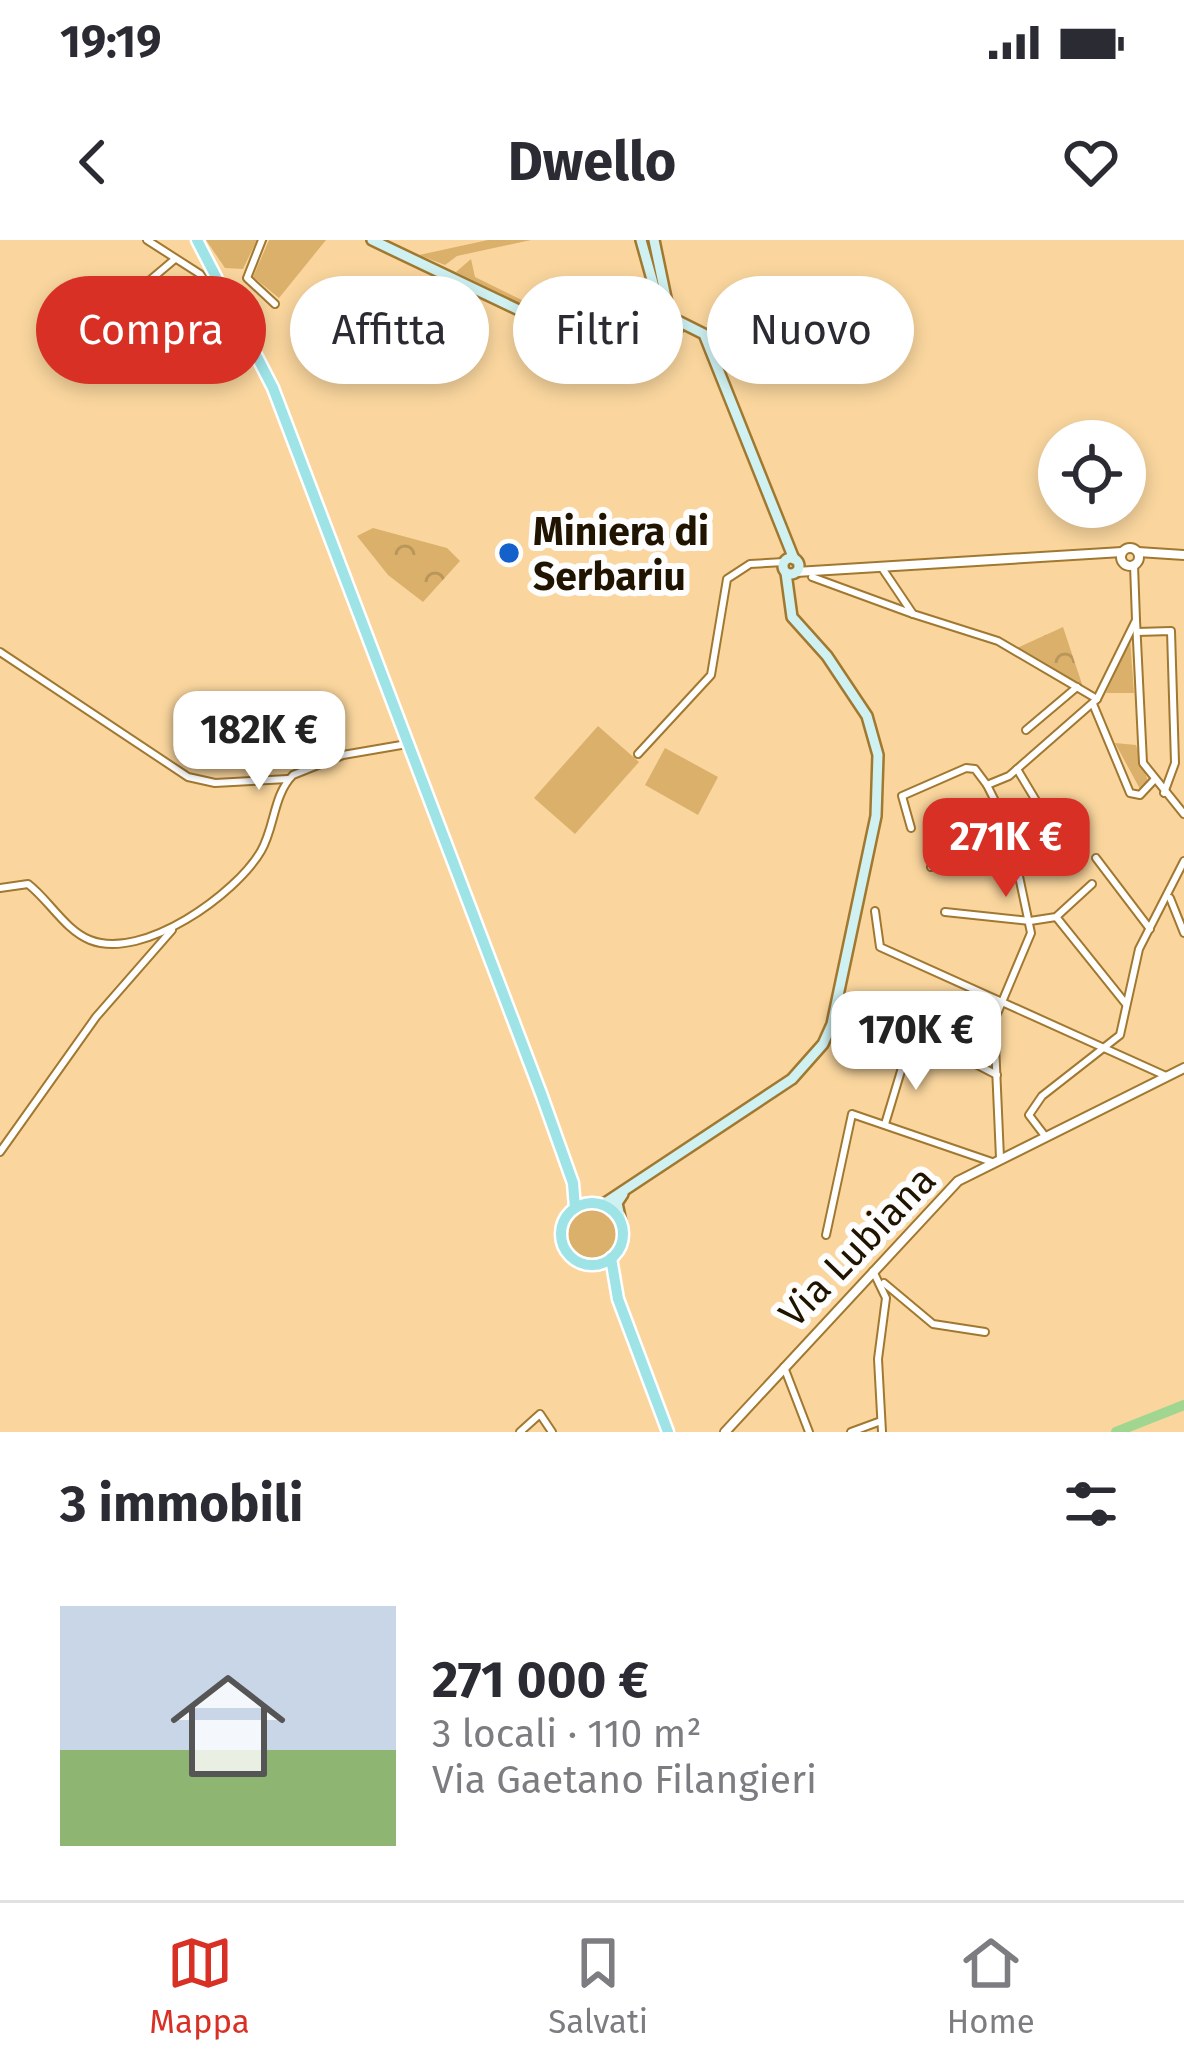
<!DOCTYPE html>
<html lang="it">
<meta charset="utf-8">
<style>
:root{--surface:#fff;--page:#f2f2f3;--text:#2b2b33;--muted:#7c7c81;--line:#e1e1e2;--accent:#d93025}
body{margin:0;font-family:"Fira Sans",sans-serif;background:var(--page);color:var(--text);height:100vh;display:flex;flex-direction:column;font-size:45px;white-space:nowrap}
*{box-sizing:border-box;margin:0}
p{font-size:39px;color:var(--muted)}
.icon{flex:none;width:66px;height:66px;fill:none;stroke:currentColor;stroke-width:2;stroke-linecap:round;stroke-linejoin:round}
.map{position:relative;height:1192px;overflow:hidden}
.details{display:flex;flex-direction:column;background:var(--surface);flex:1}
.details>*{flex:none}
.hud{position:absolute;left:36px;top:36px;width:1113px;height:108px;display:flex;gap:24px}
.tools{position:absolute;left:1038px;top:180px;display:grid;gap:24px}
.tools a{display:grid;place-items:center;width:108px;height:108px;border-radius:50%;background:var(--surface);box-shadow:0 6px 18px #0003;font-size:60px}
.price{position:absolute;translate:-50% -102px;padding:0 27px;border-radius:24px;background:#fff;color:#222;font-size:39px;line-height:78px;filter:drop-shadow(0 3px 6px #0008)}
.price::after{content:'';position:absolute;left:50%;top:72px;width:36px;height:27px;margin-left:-18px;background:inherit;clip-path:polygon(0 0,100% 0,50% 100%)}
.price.on{background:var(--accent);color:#fff}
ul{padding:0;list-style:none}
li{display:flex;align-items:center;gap:36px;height:300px;padding:0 60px}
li+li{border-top:3px solid var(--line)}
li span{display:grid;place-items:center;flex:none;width:336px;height:240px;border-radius:0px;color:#555}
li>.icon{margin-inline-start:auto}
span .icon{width:144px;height:144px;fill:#fffc;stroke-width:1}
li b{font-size:51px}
h2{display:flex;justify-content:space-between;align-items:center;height:144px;padding:0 60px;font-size:51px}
.tag{padding:0 42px;border-radius:54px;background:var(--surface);box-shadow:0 6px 18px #0003;font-size:42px;line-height:108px}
.tag.on{background:var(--accent);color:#fff}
.status{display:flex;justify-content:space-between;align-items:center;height:84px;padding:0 60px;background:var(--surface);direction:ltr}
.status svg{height:33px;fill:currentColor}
header{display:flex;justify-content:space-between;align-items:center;height:156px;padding:0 60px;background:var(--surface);font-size:54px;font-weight:700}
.menu{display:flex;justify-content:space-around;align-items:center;height:168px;border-top:3px solid var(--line);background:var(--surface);font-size:33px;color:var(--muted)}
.menu a{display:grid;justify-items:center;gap:6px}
.menu .on{color:var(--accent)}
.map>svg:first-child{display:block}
.green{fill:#dab06b}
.park{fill:url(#park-crowns)}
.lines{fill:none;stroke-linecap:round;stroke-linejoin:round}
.river{stroke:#a1d691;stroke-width:10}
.minor-casing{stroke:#a17830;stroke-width:10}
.tertiary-casing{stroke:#a17830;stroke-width:12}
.secondary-casing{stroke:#a17830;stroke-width:14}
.primary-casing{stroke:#fff;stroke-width:15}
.minor{stroke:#fff;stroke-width:6}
.tertiary{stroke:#fff;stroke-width:8}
.secondary{stroke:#cff1f2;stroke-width:9}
.primary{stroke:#9ee3e6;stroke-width:10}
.poi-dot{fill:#1561cb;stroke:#fdfdfd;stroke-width:4.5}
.labels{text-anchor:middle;stroke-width:12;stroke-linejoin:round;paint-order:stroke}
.poi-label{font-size:39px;font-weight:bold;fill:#201400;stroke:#fdfdfd;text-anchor:start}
.street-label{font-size:39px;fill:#201400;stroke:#fdfdfd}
</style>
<div class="status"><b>19:19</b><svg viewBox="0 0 49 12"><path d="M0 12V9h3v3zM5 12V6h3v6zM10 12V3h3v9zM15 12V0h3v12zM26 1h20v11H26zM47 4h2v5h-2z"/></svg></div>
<header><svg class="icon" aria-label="back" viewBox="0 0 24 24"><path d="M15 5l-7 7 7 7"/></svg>Dwello<svg class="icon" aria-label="heart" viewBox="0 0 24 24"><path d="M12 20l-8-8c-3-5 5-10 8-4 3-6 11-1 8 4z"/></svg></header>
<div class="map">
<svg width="1184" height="1192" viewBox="0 0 1184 1192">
<defs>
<pattern id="park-crowns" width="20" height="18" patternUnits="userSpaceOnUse" patternTransform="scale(3)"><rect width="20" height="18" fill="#dab06b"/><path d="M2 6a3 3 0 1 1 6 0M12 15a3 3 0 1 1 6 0" fill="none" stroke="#bb965b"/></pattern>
</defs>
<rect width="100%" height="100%" fill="#fad69e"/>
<g class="green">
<path d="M206,0H257L243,29L225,28Z"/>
<path d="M269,0H326L279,58L253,37Z"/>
<path d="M488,0H531L457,16L445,25L419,15Z"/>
<path d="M471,19L475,37L554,76L592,70L598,84L587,90L567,86L456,32Z"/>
<path d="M654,55L658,69L653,83L614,93L607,64Z"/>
<path d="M1130,398L1134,453H1106Z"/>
<path d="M598,486L639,522L575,594L534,558Z"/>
<path d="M1115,503L1136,505L1148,541L1140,549Z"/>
<path d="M665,508L718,537L698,575L645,545Z"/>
<circle cx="592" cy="994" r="25"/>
</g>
<g class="park">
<path d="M373,288L447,308L460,321L423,362L388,335L357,296Z"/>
<path d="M1063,387L1083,447L1017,408Z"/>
</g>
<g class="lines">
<path class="river" d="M1116,1192L1184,1165"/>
<g class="minor-casing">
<g id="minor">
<path d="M147,0L200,34L230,78L199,99L171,74"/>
<path d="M262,0L247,38L275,64"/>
<path d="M130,57L175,19"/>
<path d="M882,328L913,374L998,401L1097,459"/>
<path d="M812,337L913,374"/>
<path d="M1136,380L1143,523L1184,574"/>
<path d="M1137,392L1171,391L1175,523L1164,553"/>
<path d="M0,412L188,537L215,543L288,539"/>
<path d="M1093,464L1130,553L1140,555L1154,540"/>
<path d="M1026,490L1077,447"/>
<path d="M638,514L711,435L727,339L750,324L784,322"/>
<path d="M1017,529L1044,574L1059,573L1069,584"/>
<path d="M911,588L902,556L966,528L975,529L987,545"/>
<path d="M1096,618L1150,689"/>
<path d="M931,627L1012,602"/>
<path d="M0,648L28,644C49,660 65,690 90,700C143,721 236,654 261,611C275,587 273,555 293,535L343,515L407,504"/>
<path d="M1170,658L1184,693"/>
<path d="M875,671L880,707L1166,836"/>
<path d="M945,672L1030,681L1056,677L1092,644"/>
<path d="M1057,678L1126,764"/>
<path d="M933,787L937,804L997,835"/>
<path d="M885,884L907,811"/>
<path d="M1045,896L1029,875L1042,856L1120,795L1139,709L1184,621"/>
<path d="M0,912L96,777L172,690"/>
<path d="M1000,918L994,781L1031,693L1009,589L987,545L1009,536L1097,459L1136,380L1134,325"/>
<path d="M826,995L852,874L992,922"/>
<path d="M873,1031L886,1058L878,1119L882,1192"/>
<path d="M884,1043L933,1084L985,1092"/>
<path d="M784,1127L809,1192"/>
<path d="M520,1192L540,1174L552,1192"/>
<path d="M851,1192L881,1181"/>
</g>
</g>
<g class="tertiary-casing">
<g id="tertiary">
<circle cx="1130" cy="317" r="9"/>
<path d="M1138,312L1184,315"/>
<path d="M796,332L1122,312"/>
<path d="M725,1192L958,941L1184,828"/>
</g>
</g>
<g class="secondary-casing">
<g id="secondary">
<path d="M372,0L567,93L605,100L664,93"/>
<path d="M641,0L663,79"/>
<path d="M654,0L670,77"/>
<circle cx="669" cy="86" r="9"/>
<path d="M676,80L704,94L794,319"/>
<circle cx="791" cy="326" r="8"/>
<path d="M602,965L792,839L823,804L832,784L876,576L878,515L867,476L827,416L792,377L786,333"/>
<path d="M621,982L617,963L623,954"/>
</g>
</g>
<g class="primary-casing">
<g id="primary">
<path d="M197,0L273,148L542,856L573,943L575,968"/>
<circle cx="592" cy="994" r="31"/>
<path d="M611,1018L618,1059L668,1192"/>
</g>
</g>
<use href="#minor" class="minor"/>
<use href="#tertiary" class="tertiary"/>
<use href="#secondary" class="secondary"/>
<use href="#primary" class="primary"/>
</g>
<circle class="poi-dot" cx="509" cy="313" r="12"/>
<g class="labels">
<g class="poi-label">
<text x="533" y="305">Miniera di<tspan x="533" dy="45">Serbariu</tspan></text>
</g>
<g class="street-label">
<text transform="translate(857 1006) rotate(-46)" y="14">Via Lubiana</text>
</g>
</g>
</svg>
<div class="tools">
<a><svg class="icon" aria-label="locate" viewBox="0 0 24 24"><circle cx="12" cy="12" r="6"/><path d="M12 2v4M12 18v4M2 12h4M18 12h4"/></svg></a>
</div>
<b class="price" style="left:259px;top:553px">182K €</b>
<b class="price on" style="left:1006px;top:660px">271K €</b>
<b class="price" style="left:916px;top:853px">170K €</b>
<div class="hud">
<a class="tag on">Compra</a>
<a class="tag">Affitta</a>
<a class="tag">Filtri</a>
<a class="tag">Nuovo</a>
</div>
</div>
<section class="details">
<h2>3 immobili<svg class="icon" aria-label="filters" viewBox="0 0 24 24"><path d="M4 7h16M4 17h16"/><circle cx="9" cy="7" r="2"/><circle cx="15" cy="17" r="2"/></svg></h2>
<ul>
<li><span style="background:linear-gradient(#c9d6e8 60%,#8fb573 0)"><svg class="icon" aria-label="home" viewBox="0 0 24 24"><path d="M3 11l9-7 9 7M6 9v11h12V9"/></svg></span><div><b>271 000 €</b><p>3 locali · 110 m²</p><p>Via Gaetano Filangieri</p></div></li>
</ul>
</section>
<nav class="menu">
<a class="on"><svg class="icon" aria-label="map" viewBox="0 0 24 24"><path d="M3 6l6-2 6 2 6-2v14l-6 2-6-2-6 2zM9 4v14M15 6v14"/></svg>Mappa</a>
<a><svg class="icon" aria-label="saved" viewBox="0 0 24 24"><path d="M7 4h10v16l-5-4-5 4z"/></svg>Salvati</a>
<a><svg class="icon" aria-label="home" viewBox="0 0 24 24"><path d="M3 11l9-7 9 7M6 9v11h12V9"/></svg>Home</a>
</nav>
